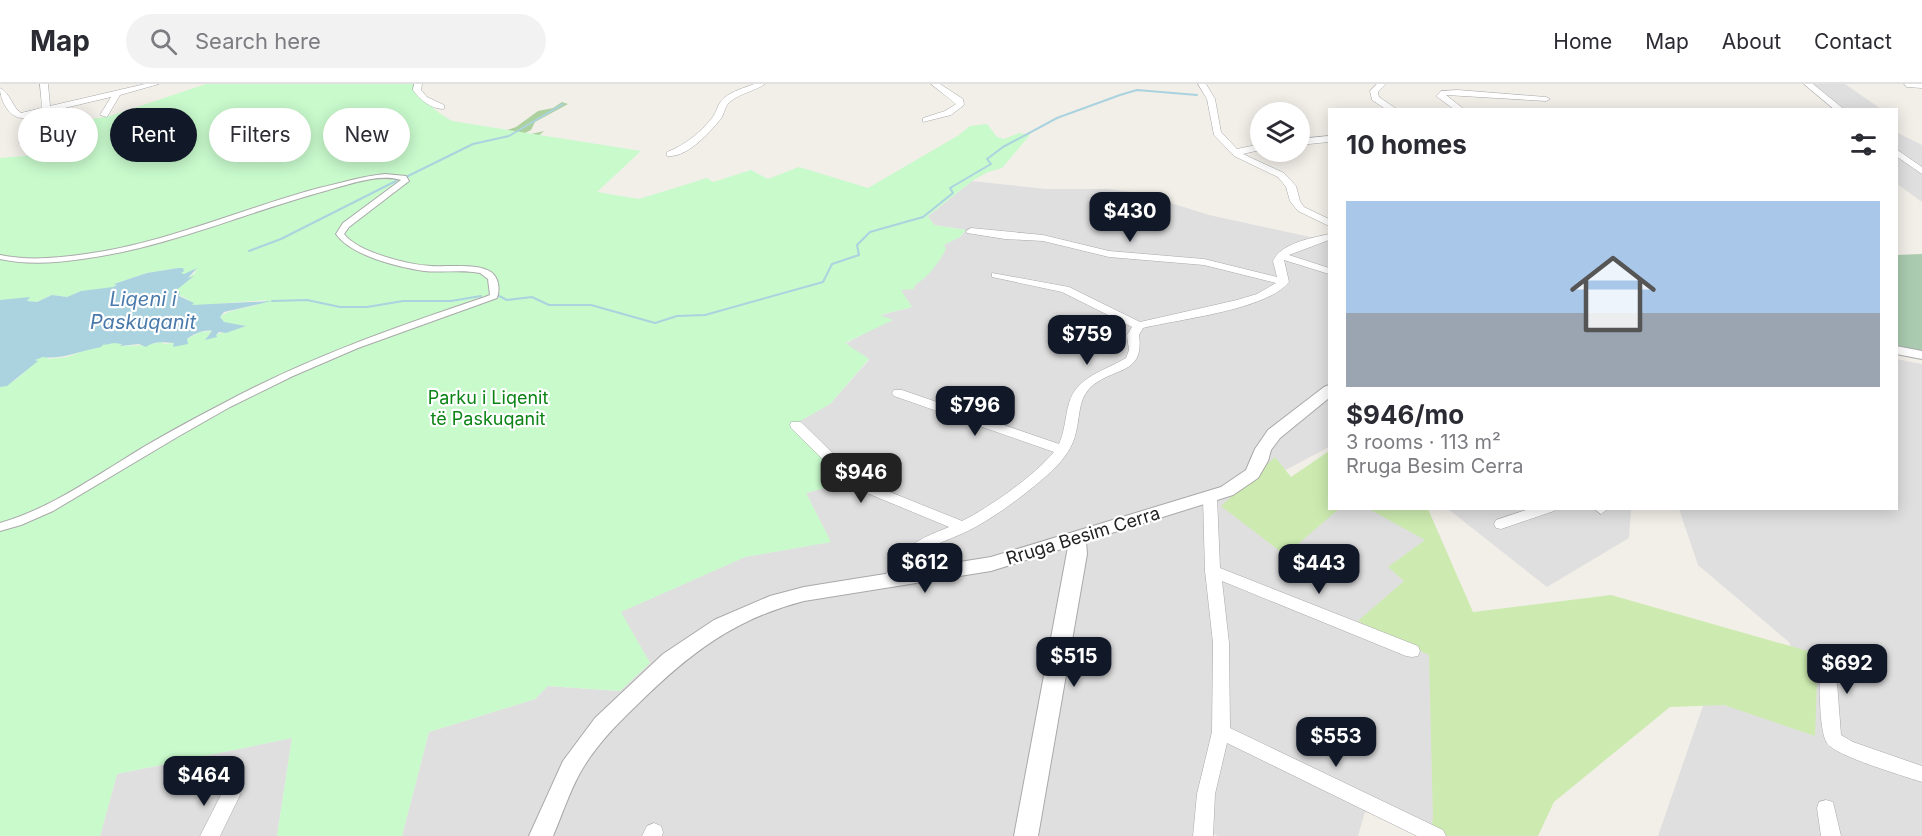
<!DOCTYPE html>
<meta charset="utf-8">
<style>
:root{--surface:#fff;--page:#f2f2f3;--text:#2b2b33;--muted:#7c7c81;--line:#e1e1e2;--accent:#111827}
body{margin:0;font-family:Inter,sans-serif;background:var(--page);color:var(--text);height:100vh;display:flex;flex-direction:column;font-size:22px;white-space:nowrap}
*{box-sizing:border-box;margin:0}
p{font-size:20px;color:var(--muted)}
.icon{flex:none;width:33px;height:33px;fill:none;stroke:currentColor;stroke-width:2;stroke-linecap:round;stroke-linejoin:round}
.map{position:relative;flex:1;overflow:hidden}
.panel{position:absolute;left:1328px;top:24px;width:570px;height:402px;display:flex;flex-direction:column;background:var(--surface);border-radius:0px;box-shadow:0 3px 15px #0003}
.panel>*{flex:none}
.top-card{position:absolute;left:18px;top:24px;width:570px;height:54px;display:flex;gap:12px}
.buttons{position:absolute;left:1250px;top:18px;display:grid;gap:12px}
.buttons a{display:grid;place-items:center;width:60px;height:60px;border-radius:50%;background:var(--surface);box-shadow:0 3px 15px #0003;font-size:30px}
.price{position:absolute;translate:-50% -51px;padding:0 14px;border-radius:12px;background:var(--accent);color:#fff;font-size:20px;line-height:39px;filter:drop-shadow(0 2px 3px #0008)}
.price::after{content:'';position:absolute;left:50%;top:36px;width:18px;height:14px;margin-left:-9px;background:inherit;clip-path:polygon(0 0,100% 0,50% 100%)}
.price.current{background:#222;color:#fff}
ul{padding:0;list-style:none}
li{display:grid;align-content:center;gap:12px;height:318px;padding:0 18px}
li+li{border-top:2px solid var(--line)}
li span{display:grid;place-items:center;height:186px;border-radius:0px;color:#555}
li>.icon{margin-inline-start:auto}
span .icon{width:108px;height:108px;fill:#fffc;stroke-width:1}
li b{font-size:26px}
h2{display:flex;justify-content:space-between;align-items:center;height:72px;padding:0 18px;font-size:26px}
.tag{padding:0 21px;border-radius:27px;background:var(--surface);box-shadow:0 3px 15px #0003;font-size:21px;line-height:54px}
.tag.current{background:var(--accent);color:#fff}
header{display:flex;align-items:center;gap:36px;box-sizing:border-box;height:84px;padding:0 30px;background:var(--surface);border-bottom:2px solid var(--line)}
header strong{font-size:28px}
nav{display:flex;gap:33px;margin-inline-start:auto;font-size:21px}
.search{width:420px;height:54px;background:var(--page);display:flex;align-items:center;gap:15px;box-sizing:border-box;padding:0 21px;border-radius:33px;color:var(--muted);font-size:22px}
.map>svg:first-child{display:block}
.residential{fill:#e0dfdf}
.grass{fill:#cdebb0}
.forest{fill:#add19e}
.cemetery{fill:#aacbaf}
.park{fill:#c8facc}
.water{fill:#aad3df}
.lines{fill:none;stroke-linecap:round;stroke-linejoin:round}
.stream{stroke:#aad3df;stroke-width:2}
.pedestrian-casing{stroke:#a9a9a9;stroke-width:2}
.minor-casing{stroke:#a9a9a9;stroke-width:1}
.tertiary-casing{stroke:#a9a9a9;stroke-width:2}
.pedestrian{fill:#fff;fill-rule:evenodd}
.minor{fill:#fff;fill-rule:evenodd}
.tertiary{fill:#fff;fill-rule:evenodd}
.labels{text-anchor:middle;stroke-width:4.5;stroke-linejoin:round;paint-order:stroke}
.park-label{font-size:18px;fill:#0c8416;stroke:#fff}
.street-label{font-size:18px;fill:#222;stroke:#fff}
.water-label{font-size:20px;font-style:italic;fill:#4a7aab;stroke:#fff}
</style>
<header>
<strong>Map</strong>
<div class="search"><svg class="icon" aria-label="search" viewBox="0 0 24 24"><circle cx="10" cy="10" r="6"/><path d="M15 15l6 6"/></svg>Search here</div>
<nav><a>Home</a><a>Map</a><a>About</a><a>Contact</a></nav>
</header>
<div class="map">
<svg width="1922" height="752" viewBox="0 0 1922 752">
<rect width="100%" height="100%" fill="#f2efe9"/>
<g class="residential">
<path d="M1808,0H1845L1881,25H1841Z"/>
<path d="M1896,48L1922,61V118L1896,99Z"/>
<path d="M972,97L1045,105H1108L1139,109L1209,131L1329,157V363L1259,400L1274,450L1329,425L1404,424L1441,452L1391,513L1474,592L1440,746L1365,728L1358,752H1218L1214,750L1213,752H402L429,648L535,615L547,602L620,607L650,579L620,528L745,473L830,458L806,409L845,398L792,341L830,320L869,276L845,260L891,235L878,232L912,223L900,206L923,195L943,161L960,153L966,146L934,141L928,132Z"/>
<path d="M1896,275L1922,280V752H1658L1705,616L1794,640L1790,559L1698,481L1679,425L1896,424Z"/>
<path d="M1448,425H1631L1629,454L1547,503Z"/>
<path d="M292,654L277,752H100L117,690Z"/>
</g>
<g class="grass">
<path d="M1329,367V424L1339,425L1285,471L1221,422L1275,373L1291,393Z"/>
<path d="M1369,425H1428L1473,528L1611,511L1818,570L1815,652L1724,621L1670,623L1554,718L1538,752H1429L1433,735L1429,571L1358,537L1404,497L1388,483L1425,456Z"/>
</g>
<path class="forest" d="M562,18L568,20L535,38L531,46L513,55L475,62L455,71L439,82L441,86H455L456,89L474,91L483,84L484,79L511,60L519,58L523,52L544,47L537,53L527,56L507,67L476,93L477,96C490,97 507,105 516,105C525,105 569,74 581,67L580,63L591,62L532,101L515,107L472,98V96L444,88L419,90L408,94L399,88V86C415,88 428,80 442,73L440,71L445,66L458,64L457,59L505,49L504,47L516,43L538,27L553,24Z"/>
<path class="cemetery" d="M1922,170V266H1915L1896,261V171Z"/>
<path class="park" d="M206,0H414C424,16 435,28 452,37L641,67L597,108L639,115L707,94L713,98L751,86L768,95L799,83L868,104L959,51L970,42L987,40L997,53L1004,55L1019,49L1030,51L1002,84L988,88L972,97L928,132L934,141L966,146L960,153L944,161L946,165C938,180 929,192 915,201L914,205L901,206L912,223L880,231L893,236L845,259L869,275L830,320L793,341L846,398L806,409L831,458L745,473L621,528L650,579L620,607L548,602L535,615L429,648L402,752H277L292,654L117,690L100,752H0V303C12,302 29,285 35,275L47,272L48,275L67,273L105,259H120L122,262L147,261L161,258L165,260L174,259L173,263L200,248L212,247L207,253L243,243L244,241L226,240L220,233C233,222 253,226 267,216L191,222L189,216L173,208L192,194L185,196L195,189L196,185L184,190L180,189L178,184L147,189L117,199L113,204L81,207L67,213L52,211L36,218L25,217L29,215H27L0,216V74L48,70L80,37L110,32Z"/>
<path class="water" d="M178,184H183L184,187L181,189L184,190L197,184L188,194L194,192L174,208H180L179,212L194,219L192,221L272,217L224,228L220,233L224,238L246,242L226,249L219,248L216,251L217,253L205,256L212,247C204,245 192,251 187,255L188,260L173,263L174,259C163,259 157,256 146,263L139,260L120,262L122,260L114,259L104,261L105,259L101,263C81,267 59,276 43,273L35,276L38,277L7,302L0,303V216L30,213L27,217L37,218L52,211L67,213L81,207L113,203L117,201L114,200L147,189Z"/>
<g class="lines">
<g class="stream">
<path d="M406,93L473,60L509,52L563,20"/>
<path d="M249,167L281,155L396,97"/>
<path d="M497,211L507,216L532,213L549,221H591L655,239L677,232L705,231L823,198L832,180L859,171L857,161L870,148L923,133L953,109L950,104L991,80L987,75L1003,63L1057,34L1120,11L1137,6L1197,11"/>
<path d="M272,217L307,216L340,223H367L403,217H451L481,212"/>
</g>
<g class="pedestrian-casing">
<path id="pedestrian" d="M385,90L406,92L409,97L349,143L344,150C357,168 409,181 431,182C447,183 478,179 491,188C499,194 500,205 497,214L358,264L293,292L230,323L179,352L53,427L21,441L0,447V439C45,426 82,401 121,377C154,356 189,337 224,319C307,274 396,243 485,213L490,211L488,195L480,189C462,185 443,189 424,187C399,183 351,172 336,150L343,139L401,96C378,89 348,101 325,107C244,129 166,164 82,175C55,179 27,181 0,175V171C29,177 57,174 86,170C166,159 241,125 319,104C341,99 363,92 385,90Z"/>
</g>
<g class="minor-casing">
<g id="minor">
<path d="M40,0H48L50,22L145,0H159L120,11L107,33L100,31L111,13L31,32L39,42L26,60H20L19,58L31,42L24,34C9,35 0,16 0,4C11,10 12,23 21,29L42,24Z"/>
<path d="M414,0H422L421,6L427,13L444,21V25C431,25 420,16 413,6Z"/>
<path d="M754,0H765C755,7 741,9 731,17C724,22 725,30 720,36C708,50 687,74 667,72V68C685,61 700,49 712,34C717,28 717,20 724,14C732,7 744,4 754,0Z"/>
<path d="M931,0H940L963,15L964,21L951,31L923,38V34L945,27L956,20Z"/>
<path d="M1198,0H1206L1215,15L1221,48L1237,65L1260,60V66L1243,70L1284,89L1296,102L1300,117L1304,123L1329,135V142L1298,127L1290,117L1286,103L1278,93L1234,72L1214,51L1207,15Z"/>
<path d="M1377,0H1386L1378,8L1379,13L1398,26H1387L1372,16L1370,7Z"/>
<path d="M1804,0H1813L1845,26H1835Z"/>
<path d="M1904,0H1922V4L1907,3Z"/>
<path d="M1458,6L1546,13L1550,15L1546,17L1446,11L1465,26H1455L1436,12L1441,7Z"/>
<path d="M1329,52V58L1299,61V55Z"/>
<path d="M1896,65L1922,83V90L1896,72Z"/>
<path d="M971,144L1043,151L1109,167L1204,175L1277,193L1273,177C1281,159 1312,154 1329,150V156L1289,171L1329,184V190L1284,176L1289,198C1267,226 1179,235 1143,244L1139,251C1145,293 1111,282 1089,305C1078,317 1080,334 1076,348C1073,363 1064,375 1053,386C1031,406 1005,426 979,441C941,463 921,456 896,500H886L883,496C901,464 916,456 949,443L850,402L791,344L790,341L791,338H801L860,396L962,437C990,423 1034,392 1054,368L894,312L892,309L894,306H902L1059,360C1065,347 1065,333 1069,319C1077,292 1105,287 1126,274L1129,266L1127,251L1132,243L1062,208L992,193V189L1069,203L1140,238L1237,216L1257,210L1276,199L1204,181L1109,173L1043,157L1005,155L967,149L966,147Z"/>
<path d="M1210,408L1217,413L1220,484L1418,562L1420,567L1418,572L1412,573L1406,572L1222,497L1229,559L1230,644L1443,746L1446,752H1417L1227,659L1215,710L1213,752H1193L1197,710L1212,648L1213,559L1205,487L1203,413Z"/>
<path d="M1532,424H1556L1554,427L1501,445L1496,444L1494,440L1496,436Z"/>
<path d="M1593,424H1608V425L1601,430Z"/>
<path d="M1827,564L1833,566L1835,571L1841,651L1853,658L1922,682V698C1904,692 1835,672 1827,659C1818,646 1820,590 1819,571L1821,566Z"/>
<path d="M231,703L238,705L240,711L220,752H200L224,705Z"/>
<path d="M1826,716L1833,718L1841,752H1821L1817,724L1819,718Z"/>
<path d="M654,739L661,742L663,748L662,752H642L647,742Z"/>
</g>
</g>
<g class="tertiary-casing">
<g id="tertiary">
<path d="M1896,262L1922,267V275L1896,270Z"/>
<path d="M1329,301V314L1280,354L1271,366L1268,377L1258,394L1233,411L1086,457L1087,470L1038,752H1014L1068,463L991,487L804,517C734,535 689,570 639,619C617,640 595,662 580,689C569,709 562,731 553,752H529L563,677L595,634L663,570L714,536L770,512L804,503L991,473L1221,403L1246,386L1255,365L1268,346L1324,303Z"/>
</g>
</g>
<use href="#pedestrian" class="pedestrian"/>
<use href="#minor" class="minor"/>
<use href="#tertiary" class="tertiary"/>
</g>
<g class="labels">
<g class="park-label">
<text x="488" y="320">Parku i Liqenit<tspan x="488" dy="21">të Paskuqanit</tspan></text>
</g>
<g class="street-label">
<text transform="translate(1083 452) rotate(-17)" y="6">Rruga Besim Cerra</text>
</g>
<g class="water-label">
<text x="143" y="222">Liqeni i<tspan x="143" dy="23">Paskuqanit</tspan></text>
</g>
</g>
</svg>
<div class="buttons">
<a><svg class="icon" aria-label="layers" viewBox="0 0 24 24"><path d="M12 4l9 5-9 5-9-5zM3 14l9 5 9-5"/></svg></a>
</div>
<b class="price" style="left:1130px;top:159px">$430</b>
<b class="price" style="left:1087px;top:282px">$759</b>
<b class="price" style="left:975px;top:353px">$796</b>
<b class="price current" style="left:861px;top:420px">$946</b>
<b class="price" style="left:925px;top:510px">$612</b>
<b class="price" style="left:1319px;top:511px">$443</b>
<b class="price" style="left:1074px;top:604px">$515</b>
<b class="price" style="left:1847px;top:611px">$692</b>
<b class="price" style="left:1336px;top:684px">$553</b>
<b class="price" style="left:204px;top:723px">$464</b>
<div class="top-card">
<a class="tag">Buy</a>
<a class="tag current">Rent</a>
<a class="tag">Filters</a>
<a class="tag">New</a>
</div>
<section class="panel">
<h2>10 homes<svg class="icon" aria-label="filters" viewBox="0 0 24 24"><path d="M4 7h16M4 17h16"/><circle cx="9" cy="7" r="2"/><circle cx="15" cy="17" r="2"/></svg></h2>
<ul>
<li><span style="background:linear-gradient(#a9c7e8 60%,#9aa5b1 0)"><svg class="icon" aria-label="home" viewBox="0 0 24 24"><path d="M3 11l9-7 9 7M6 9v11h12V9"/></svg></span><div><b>$946/mo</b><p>3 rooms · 113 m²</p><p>Rruga Besim Cerra</p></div></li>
</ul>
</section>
</div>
